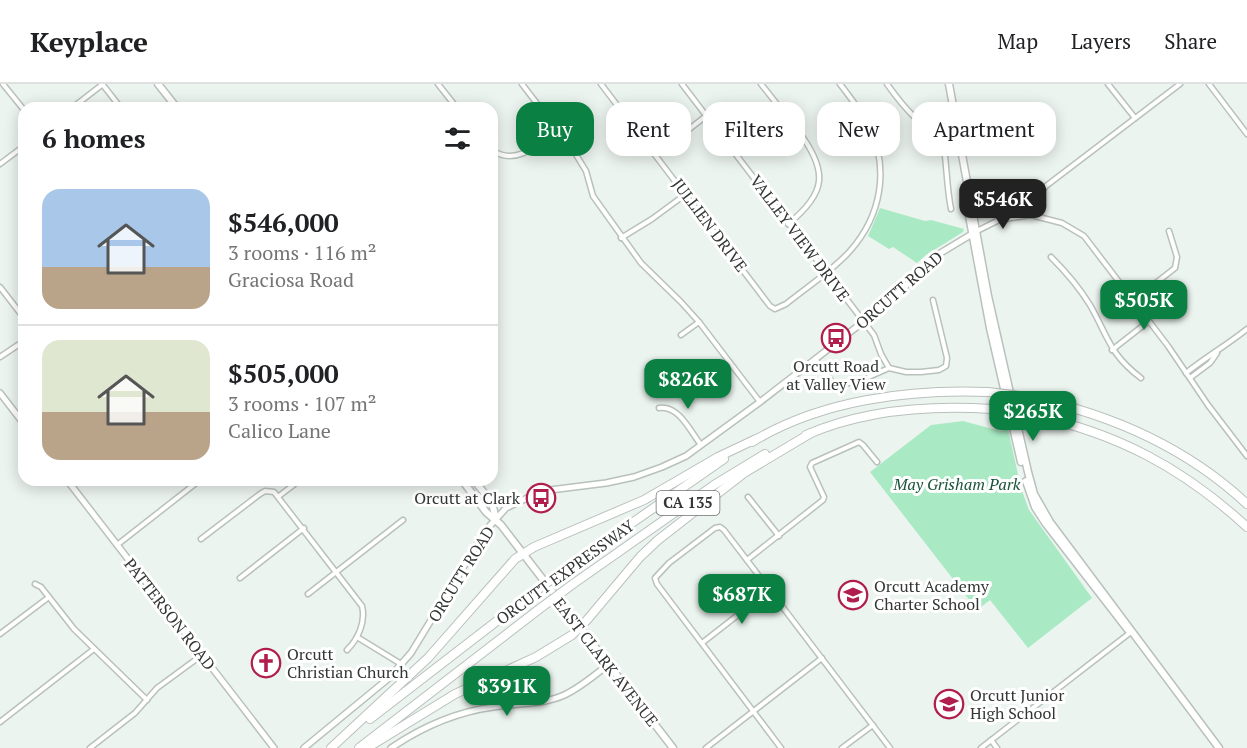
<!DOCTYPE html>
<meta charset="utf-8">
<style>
:root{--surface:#fff;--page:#f2f2f2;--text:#202124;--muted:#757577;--line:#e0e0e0;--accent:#0b8043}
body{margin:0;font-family:"PT Serif",serif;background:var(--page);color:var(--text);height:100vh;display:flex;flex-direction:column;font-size:22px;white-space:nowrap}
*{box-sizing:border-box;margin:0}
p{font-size:20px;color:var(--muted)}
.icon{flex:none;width:33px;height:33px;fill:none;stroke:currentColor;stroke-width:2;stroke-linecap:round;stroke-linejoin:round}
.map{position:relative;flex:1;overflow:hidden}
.sheet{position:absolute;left:18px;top:18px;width:480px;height:384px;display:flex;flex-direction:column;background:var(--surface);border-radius:18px;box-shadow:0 3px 15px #0003}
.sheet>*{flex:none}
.banner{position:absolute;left:516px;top:18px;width:570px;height:54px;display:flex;gap:12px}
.price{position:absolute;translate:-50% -51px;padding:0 14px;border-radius:12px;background:var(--accent);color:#fff;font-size:20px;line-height:39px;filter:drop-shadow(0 2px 3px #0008)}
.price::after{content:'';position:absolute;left:50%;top:36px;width:18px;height:14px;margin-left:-9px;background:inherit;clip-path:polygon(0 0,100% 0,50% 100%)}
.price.on{background:#222;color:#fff}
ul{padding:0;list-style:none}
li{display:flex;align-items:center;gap:18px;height:150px;padding:0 24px}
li+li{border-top:2px solid var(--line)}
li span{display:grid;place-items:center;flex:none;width:168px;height:120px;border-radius:18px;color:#555}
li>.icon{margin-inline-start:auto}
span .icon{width:72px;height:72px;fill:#fffc;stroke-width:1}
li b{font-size:26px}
h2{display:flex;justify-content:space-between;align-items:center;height:72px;padding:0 24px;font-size:26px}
.chip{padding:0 21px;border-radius:18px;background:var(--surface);box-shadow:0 3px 15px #0003;font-size:21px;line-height:54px}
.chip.on{background:var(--accent);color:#fff}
header{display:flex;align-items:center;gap:36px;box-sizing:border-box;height:84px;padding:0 30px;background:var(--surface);border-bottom:2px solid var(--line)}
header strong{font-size:28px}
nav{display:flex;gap:33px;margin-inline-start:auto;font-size:21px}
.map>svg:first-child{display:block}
.green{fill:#a9eac4}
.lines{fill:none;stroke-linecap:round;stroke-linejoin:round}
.minor-casing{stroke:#b9c1bc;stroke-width:7}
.tertiary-casing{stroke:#b9c1bc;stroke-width:8}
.secondary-casing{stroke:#b9c1bc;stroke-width:9}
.motorway-casing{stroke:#b9c1bc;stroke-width:10}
.minor{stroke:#fff;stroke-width:4}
.tertiary{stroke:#fff;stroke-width:5}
.secondary{stroke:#fff;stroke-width:6}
.motorway{stroke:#fff;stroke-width:8}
.motorway-bridge-casing{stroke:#b9c1bc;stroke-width:10;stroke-linecap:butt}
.motorway-bridge{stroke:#fff;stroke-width:8}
.labels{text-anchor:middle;stroke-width:6;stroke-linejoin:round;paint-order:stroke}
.shield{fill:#fff;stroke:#707271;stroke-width:1.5}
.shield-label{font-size:15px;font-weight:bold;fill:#333634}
.street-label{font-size:16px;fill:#333634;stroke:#fff}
.poi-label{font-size:16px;fill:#333634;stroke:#fff;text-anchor:start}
.park-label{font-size:16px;font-style:italic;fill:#1b5438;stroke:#fff}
</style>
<header>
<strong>Keyplace</strong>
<nav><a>Map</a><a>Layers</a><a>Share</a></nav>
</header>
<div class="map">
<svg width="1247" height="664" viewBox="0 0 1247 664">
<rect width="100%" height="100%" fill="#ecf4ef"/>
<g class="green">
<path d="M880,124L925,137L931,136L964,145L963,148L926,171L917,179L893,163L889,165L868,152Z"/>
<path d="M963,337L1000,347L1008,345L1021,404L1029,426L1092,514L1028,564L990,516L977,526L870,388L931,341Z"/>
</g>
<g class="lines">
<g class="minor-casing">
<g id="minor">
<path d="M3,0L24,26"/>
<path d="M438,0L457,24"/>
<path d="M522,0L575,69L586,87L593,112L641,179L681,218L699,238L760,318"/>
<path d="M601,0L770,222L775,225L786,220C807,203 832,187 850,167C881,132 890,85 869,42C861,27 850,13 840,0"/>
<path d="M682,0L874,251L881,270L889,284"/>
<path d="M761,0C774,16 786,32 799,48C828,87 827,109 788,140"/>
<path d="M887,0C902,21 927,54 955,52"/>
<path d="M1108,0L1135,34"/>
<path d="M1209,0L1247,50"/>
<path d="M103,1L121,24"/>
<path d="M72,24L103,0"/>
<path d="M942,51C947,76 946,100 951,125"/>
<path d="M492,66C516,83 539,60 557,46"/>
<path d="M656,71L706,32"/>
<path d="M0,80L24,62"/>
<path d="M1031,131L1036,114L1046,102L1180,0"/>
<path d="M1035,131L1040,109"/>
<path d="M975,148L999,136L1031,131L1062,139L1084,152L1168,262L1208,321L1247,372"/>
<path d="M621,154L652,135L686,110"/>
<path d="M1051,173C1066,188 1079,203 1090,221C1108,252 1109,270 1141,294"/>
<path d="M0,203L24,234"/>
<path d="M1134,216L1175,184L1177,173L1169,147"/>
<path d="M681,251L699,238"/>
<path d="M1112,266L1149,237"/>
<path d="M0,273L24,257"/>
<path d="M815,275L833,299L837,302L864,295L889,284L906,288H921L939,286L946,282L947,274L933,216"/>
<path d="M1186,289C1206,273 1227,261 1247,245"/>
<path d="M1190,294L1210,279L1217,269"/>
<path d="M659,324C679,321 690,347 701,361"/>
<path d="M279,412L300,396"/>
<path d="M748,413L779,452"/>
<path d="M201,455L260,410L265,407L274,408L362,522C366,538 358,555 347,566"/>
<path d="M117,461L200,396"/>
<path d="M747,476L823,416L824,413L810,383L812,379L859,358L863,361L877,378"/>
<path d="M240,494L304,444"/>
<path d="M35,500L41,503L74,545L147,616"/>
<path d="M308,510L403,436"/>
<path d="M0,550L49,513"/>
<path d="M357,553L401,580"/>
<path d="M702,559L770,506"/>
<path d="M0,638L94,565"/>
<path d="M991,656L997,664"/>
<path d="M90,664L135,629L157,604L202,571"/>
<path d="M706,664L822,574"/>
<path d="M781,664L657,500L655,494L669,479L715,444L720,443L724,446L890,664"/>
<path d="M842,664L873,641"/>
<path d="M981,664L1131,548"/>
</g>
</g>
<g class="tertiary-casing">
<g id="tertiary">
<path d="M0,309L24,340"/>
<path d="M67,396L274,664"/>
<path d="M304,664L389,594L411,569L486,446L506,424L542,407L606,399L634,393L662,383L686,372L760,318L894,214L934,173L972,150"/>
<path d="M391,664C422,643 456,628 493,623C516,619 540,621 562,612C579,605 593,592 608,581"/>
</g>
</g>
<g class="secondary-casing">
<g id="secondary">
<path d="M158,0L177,24"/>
<path d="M949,0L988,212L1028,388L1034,410L1050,438L1219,664"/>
<path d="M967,121L990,244L1021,378"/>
<path d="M462,396L486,428L501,441L673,664"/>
<path d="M474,396L492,419L496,435"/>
<path d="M1026,397L1035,423L1046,440L1128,546"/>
</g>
</g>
<g class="motorway-casing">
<g id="motorway">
<path d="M1029,313C1110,330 1186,363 1247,420"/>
<path d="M1032,331C1117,349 1183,384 1247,443"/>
<path d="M806,351C863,326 930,321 992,325"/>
<path d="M752,358C821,316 909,305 988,308"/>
<path d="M563,487L724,375"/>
<path d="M573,500L714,401L765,370"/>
<path d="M370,635L528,513"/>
<path d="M331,664L428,574L515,475L534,463L644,416L718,373L756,355"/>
<path d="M359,664L538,526"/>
<path d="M367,664L455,610L536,573L572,551L587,536L640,473L658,456L744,389L811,349"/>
</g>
</g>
<use href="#minor" class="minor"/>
<use href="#tertiary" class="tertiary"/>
<use href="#secondary" class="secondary"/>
<use href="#motorway" class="motorway"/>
<g class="motorway-bridge-casing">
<g id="motorway-bridge">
<path d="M988,308L1029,313"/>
<path d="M992,325L1032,331"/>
<path d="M528,513L563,487"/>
<path d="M538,526L573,500"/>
</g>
</g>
<use href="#motorway-bridge" class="motorway-bridge"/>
</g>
<defs>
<g id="bus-ring" transform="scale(1.5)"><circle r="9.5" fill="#fff" stroke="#af1e4d" stroke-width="1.5"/><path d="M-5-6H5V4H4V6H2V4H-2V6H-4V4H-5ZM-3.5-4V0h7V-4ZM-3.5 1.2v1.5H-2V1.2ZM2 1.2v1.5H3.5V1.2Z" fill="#af1e4d"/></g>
<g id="school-ring" transform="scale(1.5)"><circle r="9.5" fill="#fff" stroke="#af1e4d" stroke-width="1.5"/><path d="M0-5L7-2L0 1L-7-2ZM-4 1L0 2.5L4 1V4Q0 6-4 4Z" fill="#af1e4d"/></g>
<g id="church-ring" transform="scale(1.5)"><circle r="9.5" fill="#fff" stroke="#af1e4d" stroke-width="1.5"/><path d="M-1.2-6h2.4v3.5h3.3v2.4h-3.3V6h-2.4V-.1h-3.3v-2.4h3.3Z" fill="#af1e4d"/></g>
</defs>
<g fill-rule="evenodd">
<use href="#bus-ring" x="836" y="254"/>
<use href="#bus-ring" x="541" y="414"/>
<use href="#school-ring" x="853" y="511"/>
<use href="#church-ring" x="266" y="579"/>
<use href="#school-ring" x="949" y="620"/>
</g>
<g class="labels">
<rect class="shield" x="656.5" y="407" width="63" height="24" rx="4.5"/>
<g class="shield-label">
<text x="688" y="424">CA 135</text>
</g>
<g class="street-label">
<text transform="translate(710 141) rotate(53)" y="6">JULLIEN DRIVE</text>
<text transform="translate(800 154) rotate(53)" y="6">VALLEY VIEW DRIVE</text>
<text transform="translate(899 206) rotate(-41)" y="6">ORCUTT ROAD</text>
<text transform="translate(565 488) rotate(-36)" y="6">ORCUTT EXPRESSWAY</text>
<text transform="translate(461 490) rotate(-58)" y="6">ORCUTT ROAD</text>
<text transform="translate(170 530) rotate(52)" y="6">PATTERSON ROAD</text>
<text transform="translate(606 578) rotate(52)" y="6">EAST CLARK AVENUE</text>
</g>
<g class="poi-label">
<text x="836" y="288" text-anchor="middle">Orcutt Road<tspan x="836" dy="18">at Valley View</tspan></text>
<text x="520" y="420" text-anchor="end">Orcutt at Clark</text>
<text x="874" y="508">Orcutt Academy<tspan x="874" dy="18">Charter School</tspan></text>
<text x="287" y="576">Orcutt<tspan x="287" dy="18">Christian Church</tspan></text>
<text x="970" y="617">Orcutt Junior<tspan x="970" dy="18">High School</tspan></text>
</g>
<g class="park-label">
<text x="957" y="406">May Grisham Park</text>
</g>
</g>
</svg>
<b class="price on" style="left:1003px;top:146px">$546K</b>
<b class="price" style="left:1144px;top:247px">$505K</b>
<b class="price" style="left:688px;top:326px">$826K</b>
<b class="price" style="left:1033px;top:358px">$265K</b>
<b class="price" style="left:742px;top:541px">$687K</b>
<b class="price" style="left:507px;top:633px">$391K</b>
<div class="banner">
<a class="chip on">Buy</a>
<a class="chip">Rent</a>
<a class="chip">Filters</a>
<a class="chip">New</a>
<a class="chip">Apartment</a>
</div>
<section class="sheet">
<h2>6 homes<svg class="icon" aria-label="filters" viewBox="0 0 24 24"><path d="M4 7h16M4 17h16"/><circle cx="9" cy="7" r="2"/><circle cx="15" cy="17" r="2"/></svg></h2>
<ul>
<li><span style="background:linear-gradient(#a9c7e8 65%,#b9a48a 0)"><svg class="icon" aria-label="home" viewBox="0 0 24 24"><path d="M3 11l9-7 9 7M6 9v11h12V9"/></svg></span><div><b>$546,000</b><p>3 rooms · 116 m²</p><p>Graciosa Road</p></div></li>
<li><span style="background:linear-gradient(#dfe7d0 60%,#b9a48a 0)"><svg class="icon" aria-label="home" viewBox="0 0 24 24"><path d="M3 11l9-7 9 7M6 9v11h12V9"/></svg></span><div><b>$505,000</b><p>3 rooms · 107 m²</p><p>Calico Lane</p></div></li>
</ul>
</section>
</div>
